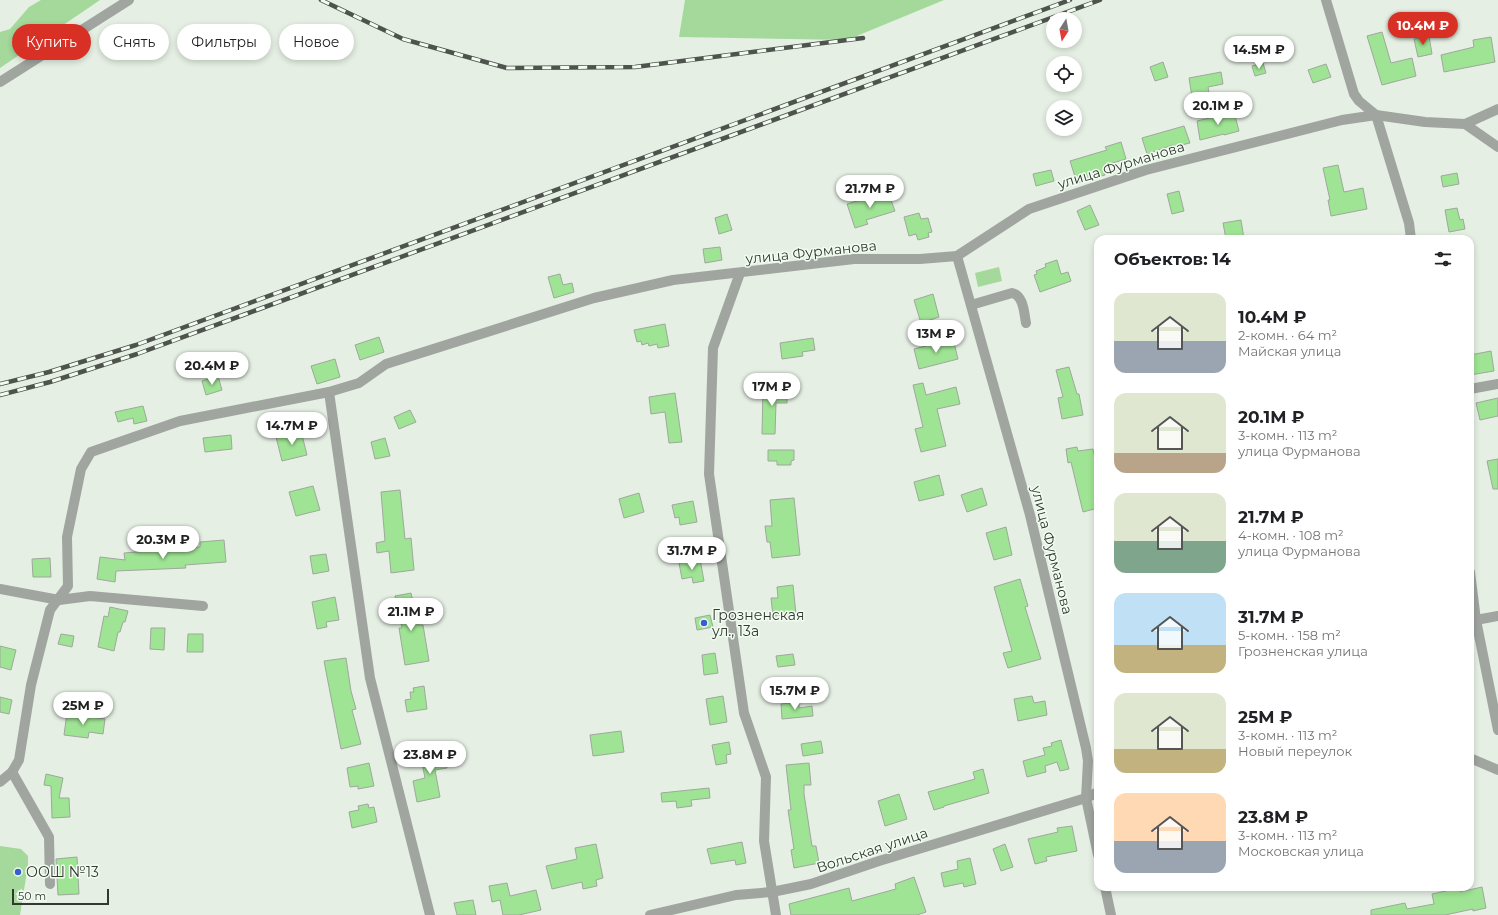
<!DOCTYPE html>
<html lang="ru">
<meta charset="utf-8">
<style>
:root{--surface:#fff;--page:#f6f6f6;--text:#202124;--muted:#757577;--accent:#d93025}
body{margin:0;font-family:Montserrat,sans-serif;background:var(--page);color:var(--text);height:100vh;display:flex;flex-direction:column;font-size:15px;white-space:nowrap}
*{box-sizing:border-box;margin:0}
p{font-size:13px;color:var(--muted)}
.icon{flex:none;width:22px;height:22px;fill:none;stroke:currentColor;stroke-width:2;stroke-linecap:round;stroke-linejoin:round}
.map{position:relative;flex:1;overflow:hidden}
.details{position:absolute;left:1094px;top:235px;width:380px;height:656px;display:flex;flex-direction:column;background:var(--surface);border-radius:12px;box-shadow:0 2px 6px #0003}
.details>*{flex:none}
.hud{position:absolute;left:12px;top:24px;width:380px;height:36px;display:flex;gap:8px}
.needle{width:26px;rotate:191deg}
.tools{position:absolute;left:1046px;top:12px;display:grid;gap:8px}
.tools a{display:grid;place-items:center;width:36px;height:36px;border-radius:50%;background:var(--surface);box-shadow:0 2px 6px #0003;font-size:20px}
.scale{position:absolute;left:12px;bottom:10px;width:97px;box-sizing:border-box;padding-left:4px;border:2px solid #343833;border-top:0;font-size:11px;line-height:14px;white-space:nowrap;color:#343833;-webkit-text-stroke:3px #f2fdf1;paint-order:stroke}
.price{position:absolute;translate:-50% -34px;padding:0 9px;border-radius:14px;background:#fff;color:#222;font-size:13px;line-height:26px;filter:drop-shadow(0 1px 2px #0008)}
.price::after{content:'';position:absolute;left:50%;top:24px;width:12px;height:9px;margin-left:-6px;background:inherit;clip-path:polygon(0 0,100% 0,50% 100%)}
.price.active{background:var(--accent);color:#fff}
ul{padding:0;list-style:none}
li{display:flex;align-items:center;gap:12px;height:100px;padding:0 20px}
li span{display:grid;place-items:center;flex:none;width:112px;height:80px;border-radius:12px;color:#555}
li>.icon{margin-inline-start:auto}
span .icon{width:48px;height:48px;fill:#fffc;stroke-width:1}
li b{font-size:17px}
h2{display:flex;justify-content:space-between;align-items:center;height:48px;padding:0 20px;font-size:17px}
.chip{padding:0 14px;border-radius:18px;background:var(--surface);box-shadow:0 2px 6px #0003;font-size:14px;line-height:36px}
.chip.active{background:var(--accent);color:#fff}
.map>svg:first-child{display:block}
.green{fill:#a4d99b}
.building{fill:#9fe494;stroke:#9ea89c}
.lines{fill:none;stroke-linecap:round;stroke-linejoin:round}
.minor{stroke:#a0a5a0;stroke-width:10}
.rail-casing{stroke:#4f534d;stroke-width:4.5}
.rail{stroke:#f2fdf1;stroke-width:3;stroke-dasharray:9;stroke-linecap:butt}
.poi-dot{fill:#395ecf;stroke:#f2fdf1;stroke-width:1.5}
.labels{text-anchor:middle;stroke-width:3;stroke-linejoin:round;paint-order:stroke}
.street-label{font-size:14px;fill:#343833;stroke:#f2fdf1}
.poi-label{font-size:14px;fill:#343833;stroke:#f2fdf1;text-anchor:start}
</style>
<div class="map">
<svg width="1498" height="915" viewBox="0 0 1498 915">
<rect width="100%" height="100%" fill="#e5efe3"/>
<g class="green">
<path d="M41,0H100L0,68V32L10,29L29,7Z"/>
<path d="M685,0H944L847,40L679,37Z"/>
<path d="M999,267L1002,281L978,287L975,273Z"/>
<path d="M0,846L21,849L28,856V865L20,915H0Z"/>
</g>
<g class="building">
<path d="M1382,32L1391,63L1412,58L1416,76L1382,85L1367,36Z"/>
<path d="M1429,36L1432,54L1418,57L1414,39Z"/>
<path d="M1491,37L1495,62L1444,72L1441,55L1474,47L1473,40Z"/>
<path d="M1163,62L1168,77L1155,81L1150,67Z"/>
<path d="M1263,63L1266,73L1255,76L1252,66Z"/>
<path d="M1326,64L1331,77L1313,83L1308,70Z"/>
<path d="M1221,72L1223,84L1208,87L1209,93L1192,97L1189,78Z"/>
<path d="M1234,112L1239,131L1224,135V134L1200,140L1197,121Z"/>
<path d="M1184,126L1190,143L1173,147V145L1147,154L1142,138Z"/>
<path d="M1121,142L1126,159L1103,166L1105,175L1077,183L1070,161L1107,150L1105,147Z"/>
<path d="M1338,165L1344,192L1363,188L1367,209L1331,216L1328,200H1330L1323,168Z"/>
<path d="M1051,170L1054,181L1036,186L1033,174Z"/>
<path d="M1457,173L1459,184L1443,187L1441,176Z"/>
<path d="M1179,191L1184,211L1172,214L1167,194Z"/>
<path d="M888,192L895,211L866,220L868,224L855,228L847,204Z"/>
<path d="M1090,205L1099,225L1085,230L1077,211Z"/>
<path d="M1457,208L1460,220L1463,219L1465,229L1449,232L1445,210Z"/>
<path d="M919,213L921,219L928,218L932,232L928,233L929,237L918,240L916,234L909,236L904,217Z"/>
<path d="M727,214L732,230L719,234L715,218Z"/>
<path d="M1241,220L1244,239H1226L1223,223Z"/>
<path d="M720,247L722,260L705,263L703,249Z"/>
<path d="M1057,260L1061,274L1068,272L1071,281L1040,292L1034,275L1037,274L1036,271L1046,267L1045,264Z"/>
<path d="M560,274L563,285L572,283L574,292L554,298L548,277Z"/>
<path d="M933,294L939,317L921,323L914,300Z"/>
<path d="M665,324L669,346L658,348L657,344L649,346L648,343L642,345L641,341L637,342L634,330Z"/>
<path d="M379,337L384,352L360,360L355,345Z"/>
<path d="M813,338L815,350L802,352L803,356L782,359L780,343Z"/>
<path d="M953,339L958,359L919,369L914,349Z"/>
<path d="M1491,351L1494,371L1470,375V355Z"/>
<path d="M335,359L340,377L317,384L311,366Z"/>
<path d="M1069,367L1077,394H1079L1083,415L1062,419L1058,398L1063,397L1056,370Z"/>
<path d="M218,376L222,390L206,395L202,381Z"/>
<path d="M923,383L926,395L956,387L960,404L937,409L946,446L921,452L915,429L923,427L913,385Z"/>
<path d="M772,385L787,386V403H776L775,434H762L763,389L771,390Z"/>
<path d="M675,393L682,442L669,443L665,412L651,414L649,397Z"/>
<path d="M1498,398V416L1480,420L1476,403Z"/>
<path d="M143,406L147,421L134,424L133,418L118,422L115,412Z"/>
<path d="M410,410L416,422L399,429L394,417Z"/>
<path d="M301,431L307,455L282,461L276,437Z"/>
<path d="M231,435L232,449L205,452L203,438Z"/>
<path d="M385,438L390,456L375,459L371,442Z"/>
<path d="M1077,447L1078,451L1093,449L1095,458H1098V508L1083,512L1071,462L1068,463L1066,449Z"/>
<path d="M768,450H794V460L791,461V465H777V461H768Z"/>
<path d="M1498,459V489H1493L1487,461Z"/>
<path d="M939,475L944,495L919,501L914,482Z"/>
<path d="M313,486L320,510L296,516L289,492Z"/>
<path d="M982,488L987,505L967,512L961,495Z"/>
<path d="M400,490L405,539L411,538L414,570L391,573L389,551L377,553L376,543L385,541L381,492Z"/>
<path d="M639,493L644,512L624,518L619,499Z"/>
<path d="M794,498L800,555L772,558L770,542H767L765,526H772L770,500Z"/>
<path d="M693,501L697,522L680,525L679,517L675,518L672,505Z"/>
<path d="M1006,527L1012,555L994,560L986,533Z"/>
<path d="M224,540L226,562L185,565L186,568L116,571L115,582L97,579L100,557L125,560L124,553L200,547V542Z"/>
<path d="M326,554L329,571L313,574L310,556Z"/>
<path d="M50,558L51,577H33L32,559Z"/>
<path d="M700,559L704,581L693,583L692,577L682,579L679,563Z"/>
<path d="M1020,579L1028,606L1025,607L1041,659L1008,668L1003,653L1012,651L994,587Z"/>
<path d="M793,585L796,614L773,616L771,598H778L777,587Z"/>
<path d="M411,593L418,625H423L429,661L405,665L399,628H402L395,596Z"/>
<path d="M335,597L339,620L326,622L327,627L317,629L312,602Z"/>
<path d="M110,607L128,611L125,622H123L120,632H118L114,651L98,647L104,616L108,617Z"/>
<path d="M710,615L713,627L697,630L695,618Z"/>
<path d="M151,628H165L164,650L150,649Z"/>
<path d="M61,634L74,636L72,647L58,644Z"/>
<path d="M188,634H203V652H187Z"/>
<path d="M0,646L16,650L11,670L0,667Z"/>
<path d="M715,653L718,673L704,675L702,655Z"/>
<path d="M793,654L795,665L778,667L776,656Z"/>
<path d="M346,658L351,691L356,709L352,710L361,744L341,749L324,661Z"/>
<path d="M424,686L427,709L407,712L405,700L411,699L410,692H414L413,688Z"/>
<path d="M723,696L727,722L710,725L706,699Z"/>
<path d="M1032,696L1034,703L1045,701L1047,715L1018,721L1014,699Z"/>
<path d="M0,697L12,700L9,714L0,712Z"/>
<path d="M799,702V708L812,706L813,716L782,719L781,704Z"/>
<path d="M67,713L105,719L103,734L89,732L88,738L64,735Z"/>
<path d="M621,731L624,752L593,756L590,735Z"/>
<path d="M1061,740L1069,769L1060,771L1057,762L1045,766L1046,772L1027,777L1023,761L1045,755L1043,748L1052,746L1051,743Z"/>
<path d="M821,741L823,753L803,756L801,744Z"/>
<path d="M729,742L731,754L726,755L727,763L716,765L712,745Z"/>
<path d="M443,748L447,768L435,770L440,797L417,802L413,781L425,778L420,753Z"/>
<path d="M369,763L374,786L358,789V786L350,787L347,768Z"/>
<path d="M809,763L811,785H804V794L812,846H816L819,863L794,868L791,850L794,849L788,810H791L786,765Z"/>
<path d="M983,769L989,793L944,806V807L934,810L928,792L975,779L973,772Z"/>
<path d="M46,774L63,778L59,798H69L70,817L52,818L51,786L44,785Z"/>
<path d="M709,788L710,798L691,800L692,806L677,808L676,801L662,802L661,793Z"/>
<path d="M899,794L907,819L885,826L878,801Z"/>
<path d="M368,804L369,808L374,807L377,822L352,828L349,812L359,810L358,806Z"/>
<path d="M1072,826L1077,851L1046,857L1047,861L1035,864L1028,839L1058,832L1057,828Z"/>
<path d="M742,842L746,863L736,865L735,860L711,864L707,849Z"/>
<path d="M596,844L603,878L596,880L597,886L583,889L582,882L552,889L546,866L577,859L575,848Z"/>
<path d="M1005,844L1013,867L1001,871L993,849Z"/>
<path d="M77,857L79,894L58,895L56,859Z"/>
<path d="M970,858L976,884L964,887L963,883L944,887L941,873L958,869L957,861Z"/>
<path d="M914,877L926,912L917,915H791L789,904L849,888L852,901L896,889L895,884Z"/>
<path d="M507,883L510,896L536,890L541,910L519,915H503L500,900L492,902L489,886Z"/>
<path d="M1482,887L1486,908L1473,911V909L1445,915H1371V910L1405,903L1407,909L1434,904L1432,894L1459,888L1460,892Z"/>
<path d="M473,900L476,915H457L454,903Z"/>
</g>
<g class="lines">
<g class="minor">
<path d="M1326,0L1354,94L1359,101L1376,115"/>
<path d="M0,82L129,0"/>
<path d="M1376,115L1409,223L1411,239"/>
<path d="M1465,124L1498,147"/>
<path d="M957,256L1030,515L1086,748L1088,761L1086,798L1098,855"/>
<path d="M740,273L713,348L709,474L744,713L766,777L764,841L776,915"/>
<path d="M971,305L1012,293C1024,296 1024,313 1026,323"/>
<path d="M1470,389L1498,384"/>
<path d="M329,392L370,678L430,915"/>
<path d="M1470,572L1476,620L1498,730"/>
<path d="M0,589L59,600L90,596L203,606"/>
<path d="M1476,620L1498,616"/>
<path d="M1470,758L1498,770"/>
<path d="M12,772L49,837L50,884"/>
<path d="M0,782L12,772L19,760L31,685L50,610L68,586L67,537L81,469L91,452L180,421L329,392L359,383L386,364L594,298L673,280L854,259H920L957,256L1029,209L1146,170L1342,120L1376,115L1425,122L1465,124L1498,109"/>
<path d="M1105,887L1111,915"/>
<path d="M650,915L736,895L772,892L811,884L879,861L1086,798L1098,792"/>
</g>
<g class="rail-casing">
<g id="rail">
<path d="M321,0L403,39L507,68L635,67L863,38"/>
<path d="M0,384L49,372L136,345L1070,0"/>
<path d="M0,395L50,382L137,354L1100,0"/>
</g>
</g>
<use href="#rail" class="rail"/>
</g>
<g class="poi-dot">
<circle cx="704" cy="623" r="4"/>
<circle cx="18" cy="872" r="4"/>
</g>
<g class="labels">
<g class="street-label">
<text transform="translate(1121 165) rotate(-17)" y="5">улица Фурманова</text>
<text transform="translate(811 252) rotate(-6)" y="5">улица Фурманова</text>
<text transform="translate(1052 550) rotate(76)" y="5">улица Фурманова</text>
<text transform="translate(872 850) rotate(-18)" y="5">Вольская улица</text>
</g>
<g class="poi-label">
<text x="712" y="620">Грозненская<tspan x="712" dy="16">ул., 13а</tspan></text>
<text x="26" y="877">ООШ №13</text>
</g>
</g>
</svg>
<div class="tools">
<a><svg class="needle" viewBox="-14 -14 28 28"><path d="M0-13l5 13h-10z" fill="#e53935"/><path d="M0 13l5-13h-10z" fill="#757577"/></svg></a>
<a><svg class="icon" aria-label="locate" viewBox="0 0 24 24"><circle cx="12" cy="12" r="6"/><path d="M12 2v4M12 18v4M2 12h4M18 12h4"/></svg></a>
<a><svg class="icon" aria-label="layers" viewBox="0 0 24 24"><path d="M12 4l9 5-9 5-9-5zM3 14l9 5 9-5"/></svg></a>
</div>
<div class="scale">50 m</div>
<b class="price active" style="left:1423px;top:46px">10.4M ₽</b>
<b class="price" style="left:1259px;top:70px">14.5M ₽</b>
<b class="price" style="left:1218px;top:126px">20.1M ₽</b>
<b class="price" style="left:870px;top:209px">21.7M ₽</b>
<b class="price" style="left:936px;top:354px">13M ₽</b>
<b class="price" style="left:212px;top:386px">20.4M ₽</b>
<b class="price" style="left:772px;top:407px">17M ₽</b>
<b class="price" style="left:292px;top:446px">14.7M ₽</b>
<b class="price" style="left:163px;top:560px">20.3M ₽</b>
<b class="price" style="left:692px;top:571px">31.7M ₽</b>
<b class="price" style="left:411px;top:632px">21.1M ₽</b>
<b class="price" style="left:795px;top:711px">15.7M ₽</b>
<b class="price" style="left:83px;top:726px">25M ₽</b>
<b class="price" style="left:430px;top:775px">23.8M ₽</b>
<div class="hud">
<a class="chip active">Купить</a>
<a class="chip">Снять</a>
<a class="chip">Фильтры</a>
<a class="chip">Новое</a>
</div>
<section class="details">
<h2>Объектов: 14<svg class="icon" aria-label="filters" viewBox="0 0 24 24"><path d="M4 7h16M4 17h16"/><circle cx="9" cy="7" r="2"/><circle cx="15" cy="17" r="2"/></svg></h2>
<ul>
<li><span style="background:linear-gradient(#dfe7d0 60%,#9aa5b1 0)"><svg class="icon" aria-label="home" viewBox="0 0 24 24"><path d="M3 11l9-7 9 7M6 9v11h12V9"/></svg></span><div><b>10.4M ₽</b><p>2-комн. · 64 m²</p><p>Майская улица</p></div></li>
<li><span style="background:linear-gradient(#dfe7d0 75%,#b9a48a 0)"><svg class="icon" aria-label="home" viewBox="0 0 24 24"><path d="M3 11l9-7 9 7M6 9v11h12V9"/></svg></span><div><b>20.1M ₽</b><p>3-комн. · 113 m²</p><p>улица Фурманова</p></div></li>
<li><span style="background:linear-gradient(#dfe7d0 60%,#7fa58c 0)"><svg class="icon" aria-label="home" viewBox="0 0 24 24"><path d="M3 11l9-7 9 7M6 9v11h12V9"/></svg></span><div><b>21.7M ₽</b><p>4-комн. · 108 m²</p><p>улица Фурманова</p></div></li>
<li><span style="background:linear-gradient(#bfe0f5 65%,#c2b280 0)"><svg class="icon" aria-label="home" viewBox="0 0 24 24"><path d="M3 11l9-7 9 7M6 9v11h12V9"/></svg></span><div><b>31.7M ₽</b><p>5-комн. · 158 m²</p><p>Грозненская улица</p></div></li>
<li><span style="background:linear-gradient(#dfe7d0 70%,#c2b280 0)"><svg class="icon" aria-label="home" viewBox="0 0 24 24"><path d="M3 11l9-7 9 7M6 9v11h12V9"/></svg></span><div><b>25M ₽</b><p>3-комн. · 113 m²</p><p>Новый переулок</p></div></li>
<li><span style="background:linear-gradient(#ffd9b3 60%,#9aa5b1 0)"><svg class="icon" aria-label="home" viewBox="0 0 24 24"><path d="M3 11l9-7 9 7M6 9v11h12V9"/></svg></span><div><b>23.8M ₽</b><p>3-комн. · 113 m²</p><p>Московская улица</p></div></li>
</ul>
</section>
</div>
